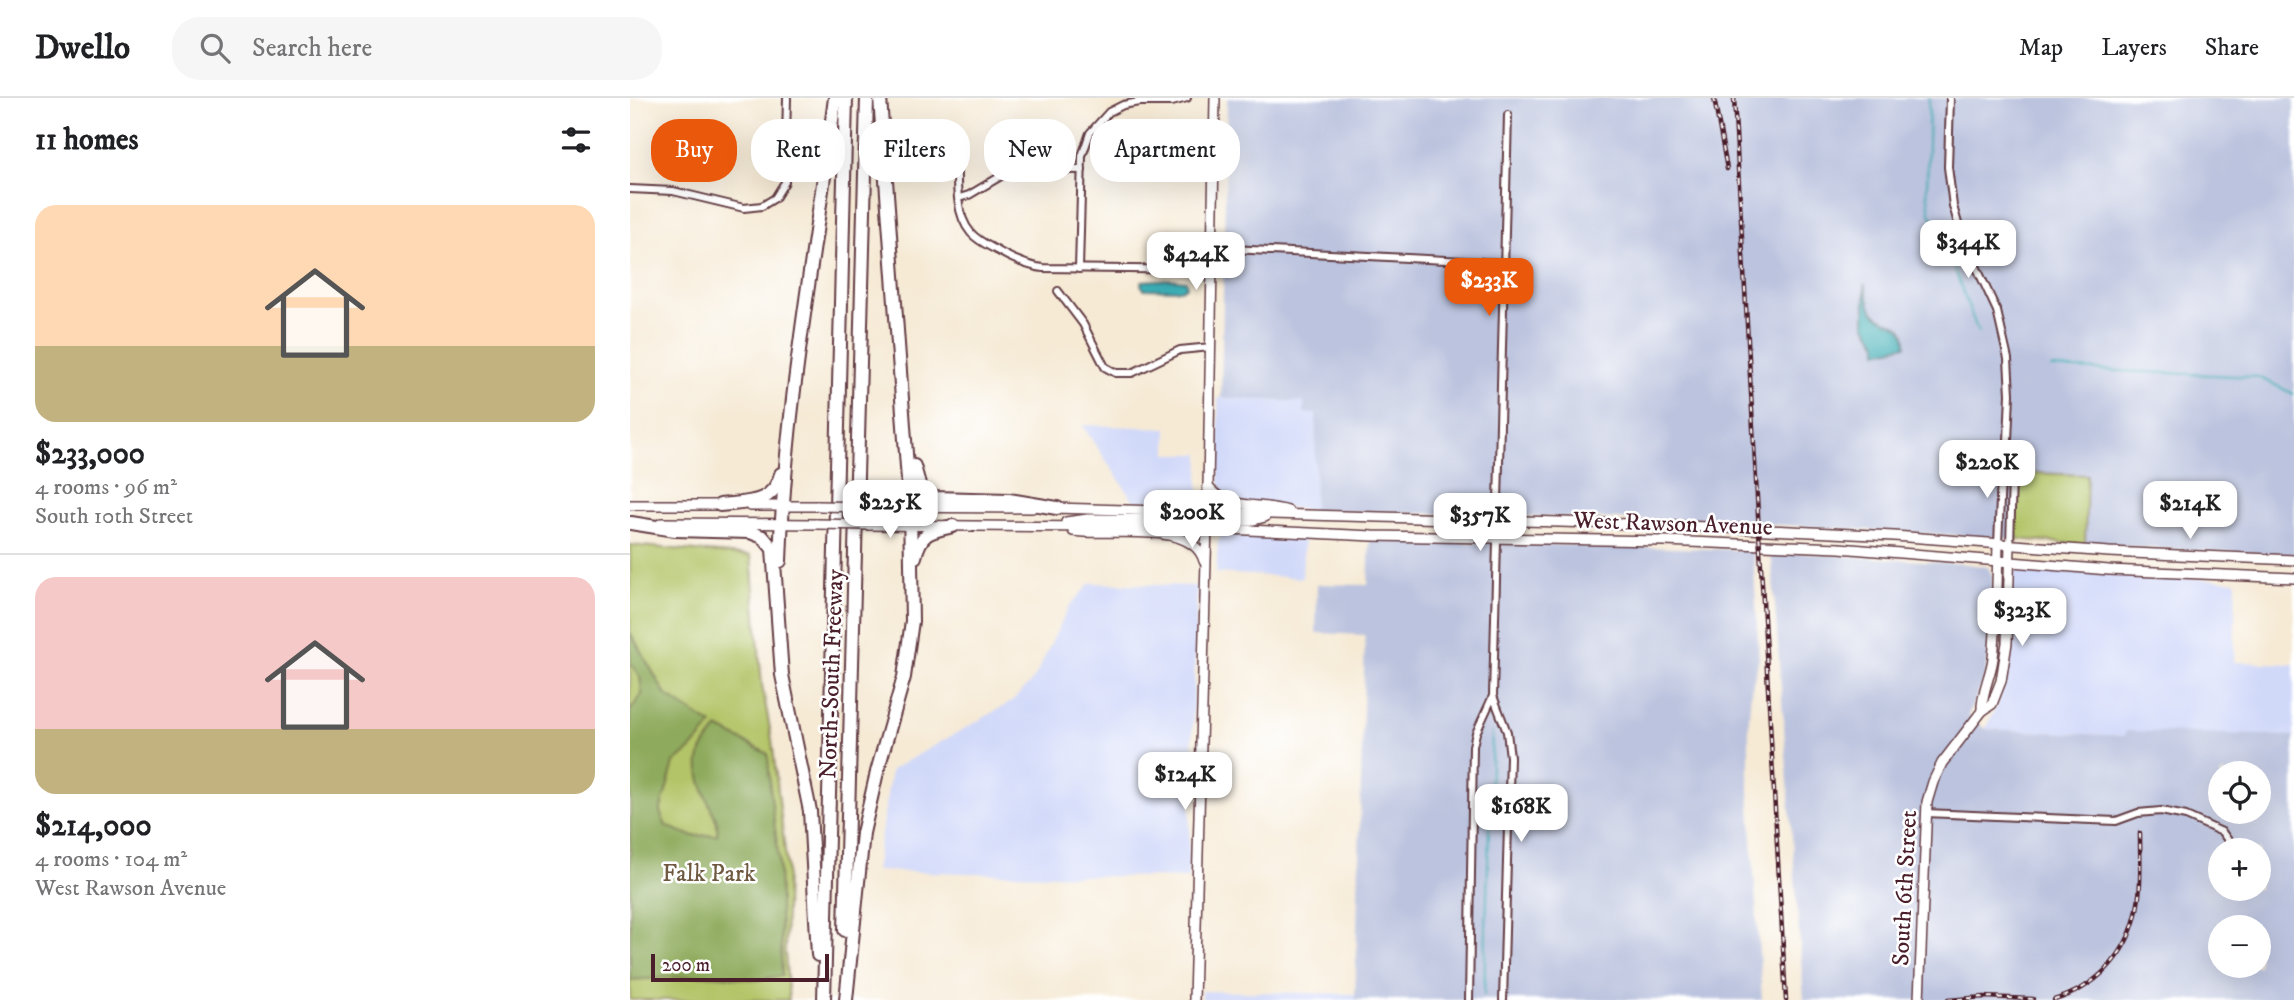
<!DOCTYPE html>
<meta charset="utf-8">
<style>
:root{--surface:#fff;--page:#f6f6f6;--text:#202124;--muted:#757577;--line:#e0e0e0;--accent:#ea580c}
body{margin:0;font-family:"IM FELL DW Pica",serif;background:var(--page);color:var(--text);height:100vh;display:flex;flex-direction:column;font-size:26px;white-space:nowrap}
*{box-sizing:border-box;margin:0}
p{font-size:23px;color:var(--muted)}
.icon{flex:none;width:38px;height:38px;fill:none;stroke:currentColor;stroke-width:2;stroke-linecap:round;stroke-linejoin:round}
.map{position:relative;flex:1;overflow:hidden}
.drawer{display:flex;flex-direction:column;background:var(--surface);width:630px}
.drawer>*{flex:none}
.hud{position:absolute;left:21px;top:21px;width:665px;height:63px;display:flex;gap:14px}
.buttons{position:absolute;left:1578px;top:663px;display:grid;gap:14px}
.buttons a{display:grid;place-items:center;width:63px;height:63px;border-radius:50%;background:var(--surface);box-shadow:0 7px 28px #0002;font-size:35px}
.scale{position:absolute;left:21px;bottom:18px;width:178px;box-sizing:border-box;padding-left:7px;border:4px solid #4a1f2b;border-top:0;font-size:19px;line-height:24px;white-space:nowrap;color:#4a1f2b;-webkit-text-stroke:5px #fff;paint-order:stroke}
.price{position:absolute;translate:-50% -60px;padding:0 16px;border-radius:14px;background:#fff;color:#222;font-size:23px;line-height:46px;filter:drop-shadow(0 2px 4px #0008)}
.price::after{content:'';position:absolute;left:50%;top:42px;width:21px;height:16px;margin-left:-10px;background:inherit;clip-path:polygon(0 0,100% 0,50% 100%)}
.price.active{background:var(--accent);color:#fff}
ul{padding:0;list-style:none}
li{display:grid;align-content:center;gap:14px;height:371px;padding:0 35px}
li+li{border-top:2px solid var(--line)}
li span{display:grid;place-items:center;height:217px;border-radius:21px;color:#555}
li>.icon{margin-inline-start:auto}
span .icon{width:126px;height:126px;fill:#fffc;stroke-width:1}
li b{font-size:30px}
h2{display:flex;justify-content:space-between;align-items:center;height:84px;padding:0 35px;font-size:30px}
.tag{padding:0 24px;border-radius:28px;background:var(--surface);box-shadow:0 7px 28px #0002;font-size:24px;line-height:63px}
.tag.active{background:var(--accent);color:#fff}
header{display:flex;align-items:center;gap:42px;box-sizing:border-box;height:98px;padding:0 35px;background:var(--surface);border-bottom:2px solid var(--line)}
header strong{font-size:33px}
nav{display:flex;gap:38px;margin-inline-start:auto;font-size:24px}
.search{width:490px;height:63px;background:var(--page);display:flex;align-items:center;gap:18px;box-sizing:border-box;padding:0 24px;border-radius:28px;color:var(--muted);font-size:26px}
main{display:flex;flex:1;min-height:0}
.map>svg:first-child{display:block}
.built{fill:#d1d9f9}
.industrial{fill:#bbc3de;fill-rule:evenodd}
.green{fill:#b3c467;stroke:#7e7249;stroke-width:2}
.forest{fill:#8eaa5c;stroke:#6c6444;stroke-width:2}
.water{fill:#3bacb3;stroke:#42666f;stroke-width:2}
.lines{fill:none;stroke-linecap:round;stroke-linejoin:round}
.stream{stroke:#3bacb3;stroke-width:2}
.street-casing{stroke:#643d44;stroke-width:10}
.secondary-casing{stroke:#643d44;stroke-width:12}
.highway-casing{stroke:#643d44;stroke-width:16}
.street{stroke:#fff;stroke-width:6}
.secondary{stroke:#fff;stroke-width:9}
.highway{stroke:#fff;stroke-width:12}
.rail-casing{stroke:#4a1f2b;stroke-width:4.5}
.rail{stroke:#fff;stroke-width:2;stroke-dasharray:5;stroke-linecap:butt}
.secondary-bridge-casing{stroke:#643d44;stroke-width:12;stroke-linecap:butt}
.secondary-bridge{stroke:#fff;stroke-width:9}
.labels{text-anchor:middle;stroke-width:5;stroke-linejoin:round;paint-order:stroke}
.street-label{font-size:24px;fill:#4a1f2b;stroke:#fff}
.park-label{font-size:24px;fill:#6f5940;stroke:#fff}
</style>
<header>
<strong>Dwello</strong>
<div class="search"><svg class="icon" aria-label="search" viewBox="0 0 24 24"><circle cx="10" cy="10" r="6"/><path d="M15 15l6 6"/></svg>Search here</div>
<nav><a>Map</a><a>Layers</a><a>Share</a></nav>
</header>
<main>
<section class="drawer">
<h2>11 homes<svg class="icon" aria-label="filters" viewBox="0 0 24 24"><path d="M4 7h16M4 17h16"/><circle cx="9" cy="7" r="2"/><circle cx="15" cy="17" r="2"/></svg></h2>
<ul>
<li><span style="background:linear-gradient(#ffd9b3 65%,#c2b280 0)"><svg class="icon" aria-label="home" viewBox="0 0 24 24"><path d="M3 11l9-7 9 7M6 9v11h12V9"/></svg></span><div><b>$233,000</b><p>4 rooms · 96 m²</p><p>South 10th Street</p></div></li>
<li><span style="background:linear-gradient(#f6c9c9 70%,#c2b280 0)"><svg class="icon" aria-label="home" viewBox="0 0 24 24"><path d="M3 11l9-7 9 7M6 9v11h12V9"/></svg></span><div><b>$214,000</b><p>4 rooms · 104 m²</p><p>West Rawson Avenue</p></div></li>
</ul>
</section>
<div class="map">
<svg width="1664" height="902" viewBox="0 0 1664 902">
<rect width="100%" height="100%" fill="#fff"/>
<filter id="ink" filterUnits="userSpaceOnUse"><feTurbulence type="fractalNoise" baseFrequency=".0143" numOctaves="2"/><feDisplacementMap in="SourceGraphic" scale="14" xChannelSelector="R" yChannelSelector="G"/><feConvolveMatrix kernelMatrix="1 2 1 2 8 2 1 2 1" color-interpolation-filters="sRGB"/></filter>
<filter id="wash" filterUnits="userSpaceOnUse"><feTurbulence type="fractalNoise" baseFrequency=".00686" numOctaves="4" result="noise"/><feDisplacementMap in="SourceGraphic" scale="28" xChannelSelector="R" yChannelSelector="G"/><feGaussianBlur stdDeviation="1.57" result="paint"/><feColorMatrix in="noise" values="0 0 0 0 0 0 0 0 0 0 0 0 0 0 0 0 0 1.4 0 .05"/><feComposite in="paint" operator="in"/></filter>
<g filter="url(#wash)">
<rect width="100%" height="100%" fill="#f6ead5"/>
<g class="built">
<path d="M588,300L675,304L686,316L684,412L613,405L592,395L589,383Z"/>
<path d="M452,327L537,330V356H570L568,404L563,407L505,405Z"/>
<path d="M593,436L674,440L672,480L586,475L588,443Z"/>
<path d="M1389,471L1606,483L1604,564L1664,566V638L1496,634V638L1355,631L1367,607L1379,570L1383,481L1385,474Z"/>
<path d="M460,485L567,488L558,780L245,773L261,672L381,604L404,581L438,510Z"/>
<path d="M572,893L725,896V902H572Z"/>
</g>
<g class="industrial">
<path d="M597,0H1664V457L1455,447L1388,441L1121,425L684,412L686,316L674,315V304L591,300Z"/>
<path d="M740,442L1123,452L1129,560L1121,593L1119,618V692L1132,902H725L735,537L686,535L687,486L738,487Z"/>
<path d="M1141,453L1337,466L1358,469L1363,479L1359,556L1354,583L1338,617L1355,631L1495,638L1496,633L1664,638V902H1174ZM1591,676H1629V714H1591ZM1591,752H1629V791H1591ZM1591,830H1629V868H1591Z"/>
</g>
<g class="green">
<path d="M1389,370H1400V375L1457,377L1455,447L1388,441L1384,436L1386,372Z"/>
<path d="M0,447L121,458L132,587L142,642L157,770L155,855L159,902H0Z"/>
</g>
<path class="forest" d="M0,534L36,597L82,627L61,651L44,665L30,714L36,728L62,738L87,737C89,718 82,717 77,701C64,666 65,658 88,630L138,656L140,689L149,763L152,878L127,882L83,877L0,882V613L12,596L10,579L0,564Z"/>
<g class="water">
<path d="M541,181L556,183L557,188L551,192L514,191L511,187L512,183Z"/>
<path d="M1235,186C1237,194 1238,206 1243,213C1254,229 1277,219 1276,247L1248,254V246L1235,226Z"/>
</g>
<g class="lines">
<g class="stream">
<path d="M1299,0L1297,92L1300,115L1312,138L1348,234"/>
<path d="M1421,270L1628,279L1664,296"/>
<path d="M854,897L862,634"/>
</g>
</g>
</g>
<g filter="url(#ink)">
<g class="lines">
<g class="street-casing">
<g id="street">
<path d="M1320,0L1318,69L1323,108L1331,136L1367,213L1378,261L1380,296L1377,366L1371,379L1368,446"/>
<path d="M288,34H315L324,38L327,45C328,72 322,113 341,135C348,143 359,148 368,153C382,161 397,168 413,170L581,172"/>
<path d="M0,91L43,93L114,110L132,108L145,100L155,84L157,0"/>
<path d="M329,100L339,97L383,71L452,72"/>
<path d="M582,150L874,165"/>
<path d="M449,171L452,58L460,35L479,14L493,7L509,4H542L557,0"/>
<path d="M428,193L453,226L475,269L486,275H502L550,252L581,249"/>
<path d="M1377,366L1382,379L1380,447"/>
<path d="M1296,715L1486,723L1508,715L1531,713L1556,718L1592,734L1605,752"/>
<path d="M839,902L843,648L846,635L863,598"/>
<path d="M873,902L880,659L877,634L863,598L878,17"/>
</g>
</g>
<g class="secondary-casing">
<g id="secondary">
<path d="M578,389C597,412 632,405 658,413"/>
<path d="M0,407H96"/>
<path d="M120,408H188"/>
<path d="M240,409L402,410"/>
<path d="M423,410L1035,427L1264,438L1479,454L1664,462"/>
<path d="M436,424L458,421L566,422L578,414"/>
<path d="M31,425L187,426"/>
<path d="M239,427L577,430L743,438L1034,443L1209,450L1479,472L1664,480"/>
<path d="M577,430L586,422L620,423L635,419"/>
<path d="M443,433C478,439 563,421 574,463"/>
<path d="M1352,613C1351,594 1361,578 1363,560C1367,522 1367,484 1368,446"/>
<path d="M564,902L578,389L585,0"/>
<path d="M1289,902L1297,704L1303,684L1312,665L1352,613L1362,606L1371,583L1377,545L1380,447"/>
</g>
</g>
<g class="highway-casing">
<g id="highway">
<path d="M284,368L290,390L304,400L379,402L427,410"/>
<path d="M90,407C117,404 143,407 151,376"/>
<path d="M1,425L45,432L120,434L133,439L143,451L152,577L180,713L188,857"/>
<path d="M285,459C291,434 300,433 323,428"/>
<path d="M150,463C155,309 185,153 205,0"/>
<path d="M215,832L237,0"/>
<path d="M194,902L216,0"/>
<path d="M216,902L233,735L247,674L274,579L282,523L280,410L250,0"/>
</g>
</g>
<use href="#street" class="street"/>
<use href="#secondary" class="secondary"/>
<use href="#highway" class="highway"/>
<g class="rail-casing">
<g id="rail">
<path d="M1084,0L1097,71"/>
<path d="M1104,0L1156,902"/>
<path d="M1318,902L1354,899L1403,901"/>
<path d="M1424,902C1465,890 1496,859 1506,816C1512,791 1510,761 1510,735"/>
</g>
</g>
<use href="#rail" class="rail"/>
<g class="secondary-bridge-casing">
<g id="secondary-bridge">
<path d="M188,408L240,409"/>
<path d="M187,426L239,427"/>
</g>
</g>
<use href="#secondary-bridge" class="secondary-bridge"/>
</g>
</g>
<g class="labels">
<g class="street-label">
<text transform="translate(1043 425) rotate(2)" y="8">West Rawson Avenue</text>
<text transform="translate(201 576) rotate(-88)" y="8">North-South Freeway</text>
<text transform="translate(1274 790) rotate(-87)" y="8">South 6th Street</text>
</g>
<g class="park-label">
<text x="79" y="783">Falk Park</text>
</g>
</g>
</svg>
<div class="buttons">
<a><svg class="icon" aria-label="locate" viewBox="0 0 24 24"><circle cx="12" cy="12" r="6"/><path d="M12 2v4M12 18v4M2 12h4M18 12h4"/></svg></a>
<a>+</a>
<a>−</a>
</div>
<div class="scale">200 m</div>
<b class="price" style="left:1338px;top:182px">$344K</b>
<b class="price" style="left:566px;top:194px">$424K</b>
<b class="price active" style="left:859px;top:220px">$233K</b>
<b class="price" style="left:1357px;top:402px">$220K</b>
<b class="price" style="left:260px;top:442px">$225K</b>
<b class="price" style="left:1560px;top:443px">$214K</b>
<b class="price" style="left:562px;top:452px">$200K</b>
<b class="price" style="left:850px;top:455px">$357K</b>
<b class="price" style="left:1392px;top:550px">$323K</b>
<b class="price" style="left:555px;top:714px">$124K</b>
<b class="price" style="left:891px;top:746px">$168K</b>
<div class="hud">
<a class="tag active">Buy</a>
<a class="tag">Rent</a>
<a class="tag">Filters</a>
<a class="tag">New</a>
<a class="tag">Apartment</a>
</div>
</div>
</main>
